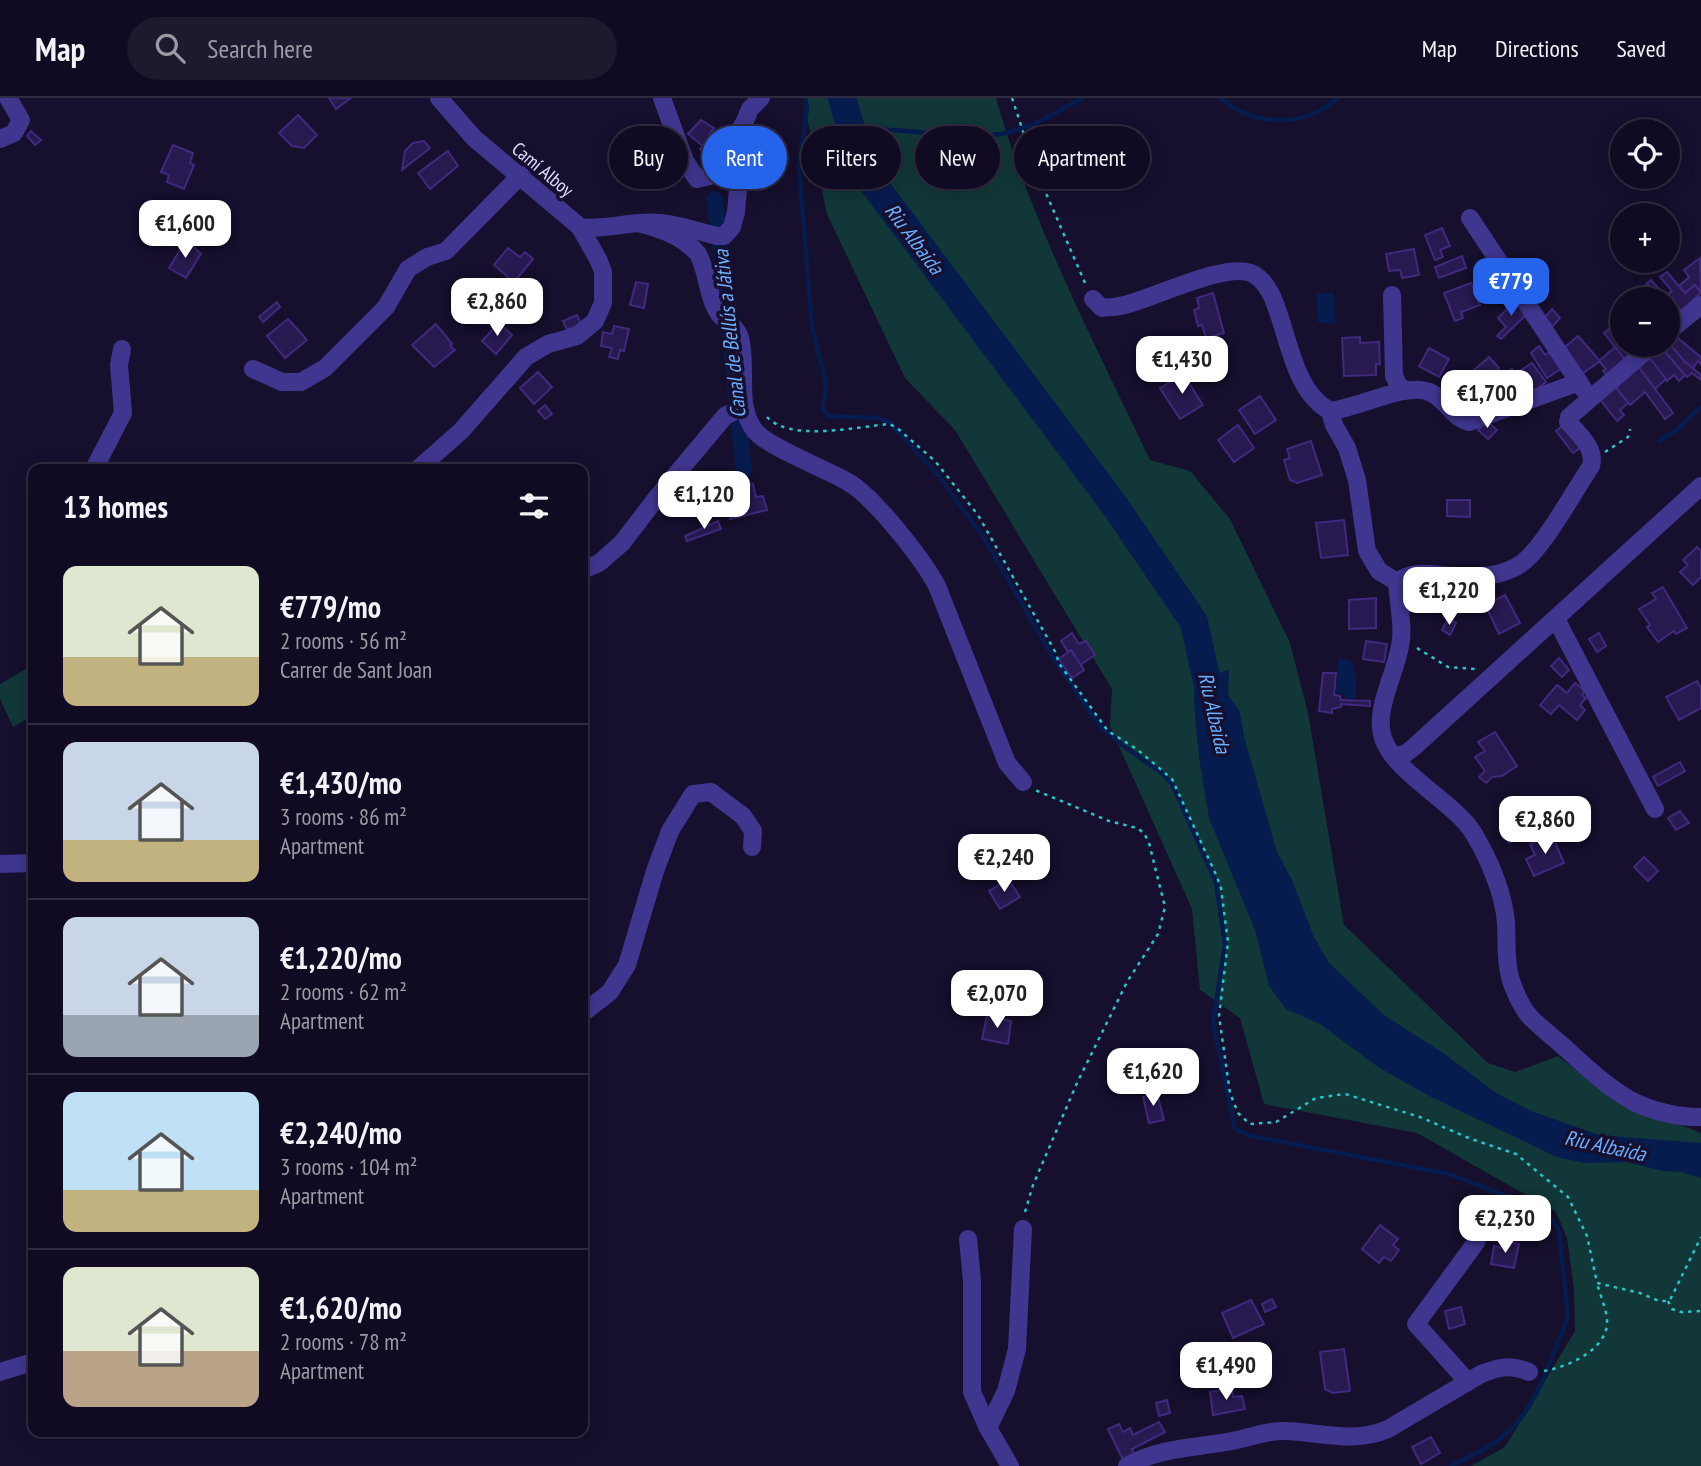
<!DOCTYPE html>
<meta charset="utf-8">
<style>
:root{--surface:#100b22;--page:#1e192f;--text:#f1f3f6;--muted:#9c9ba5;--line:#302b40;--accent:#2563eb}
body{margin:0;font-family:"PT Sans Narrow",sans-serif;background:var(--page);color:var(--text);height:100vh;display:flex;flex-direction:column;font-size:26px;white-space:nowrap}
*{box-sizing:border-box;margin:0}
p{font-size:23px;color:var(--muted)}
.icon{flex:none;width:38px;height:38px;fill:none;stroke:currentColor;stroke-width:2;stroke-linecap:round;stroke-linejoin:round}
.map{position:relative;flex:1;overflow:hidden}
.details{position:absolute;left:28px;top:366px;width:560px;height:973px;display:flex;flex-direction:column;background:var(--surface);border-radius:14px;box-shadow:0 4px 18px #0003,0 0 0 2px var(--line)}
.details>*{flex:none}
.guide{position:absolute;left:609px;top:28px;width:665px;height:63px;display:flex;gap:14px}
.controls{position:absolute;left:1610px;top:21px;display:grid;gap:14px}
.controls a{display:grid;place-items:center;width:70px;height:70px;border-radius:50%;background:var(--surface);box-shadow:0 4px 18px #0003,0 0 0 2px var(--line);font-size:35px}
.price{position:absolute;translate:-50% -60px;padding:0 16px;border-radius:14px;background:#fff;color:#222;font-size:23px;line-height:46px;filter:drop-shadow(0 2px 4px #0008)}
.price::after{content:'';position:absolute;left:50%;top:42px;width:21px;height:16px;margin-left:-10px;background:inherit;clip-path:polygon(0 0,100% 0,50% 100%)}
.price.on{background:var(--accent);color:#fff}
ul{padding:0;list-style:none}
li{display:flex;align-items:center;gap:21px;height:175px;padding:0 35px}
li+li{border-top:2px solid var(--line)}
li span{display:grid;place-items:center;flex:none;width:196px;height:140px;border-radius:14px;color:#555}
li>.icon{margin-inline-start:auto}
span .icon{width:84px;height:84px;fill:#fffc;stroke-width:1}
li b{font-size:30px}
h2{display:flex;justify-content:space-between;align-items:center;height:84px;padding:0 35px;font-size:30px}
.tag{padding:0 24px;border-radius:32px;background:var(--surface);box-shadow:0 4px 18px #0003,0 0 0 2px var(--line);font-size:24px;line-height:63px}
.tag.on{background:var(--accent);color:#fff}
header{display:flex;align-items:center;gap:42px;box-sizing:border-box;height:98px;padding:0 35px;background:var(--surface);border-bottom:2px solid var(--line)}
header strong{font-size:33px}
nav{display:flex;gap:38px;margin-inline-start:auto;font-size:24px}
.search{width:490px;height:63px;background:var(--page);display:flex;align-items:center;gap:18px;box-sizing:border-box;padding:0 24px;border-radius:38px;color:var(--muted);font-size:26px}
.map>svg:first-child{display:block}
.green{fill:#113738}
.water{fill:#061c4f}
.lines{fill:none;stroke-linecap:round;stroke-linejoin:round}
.stream{stroke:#061c4f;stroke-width:4.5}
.canal{stroke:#061c4f;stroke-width:16}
.river{stroke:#061c4f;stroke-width:28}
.building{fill:#281950;stroke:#40297e;stroke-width:2}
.path{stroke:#26c7c9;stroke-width:2.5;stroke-dasharray:3.5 5;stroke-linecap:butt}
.minor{stroke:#403690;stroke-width:18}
.labels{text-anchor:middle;stroke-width:7;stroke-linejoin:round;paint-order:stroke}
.street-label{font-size:19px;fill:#e2dbff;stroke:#160f2d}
.water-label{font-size:21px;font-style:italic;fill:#69afff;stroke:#160f2d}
</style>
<header>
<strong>Map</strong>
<div class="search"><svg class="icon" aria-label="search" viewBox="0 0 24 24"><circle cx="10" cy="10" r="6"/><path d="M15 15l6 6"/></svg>Search here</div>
<nav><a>Map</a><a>Directions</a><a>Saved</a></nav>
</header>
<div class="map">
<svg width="1701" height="1368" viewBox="0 0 1701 1368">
<rect width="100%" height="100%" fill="#160f2d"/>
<g class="green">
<path d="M803,0H996C1032,126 1094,244 1150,362L1190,373L1230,421L1290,545L1308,615L1344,827L1488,965L1515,974L1558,958L1612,1000L1701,1035V1368H1471L1505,1349L1575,1233L1574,1191L1567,1140L1556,1114L1417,1035L1264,1006L1240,920L1200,892L1192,811L1110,628L1112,591L955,332L905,280L827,116Z"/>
<path d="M33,567V618L13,629L0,601V586Z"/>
</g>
<g class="water">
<path d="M1334,195L1335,225H1318L1316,196Z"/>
<path d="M1338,561L1350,562C1358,574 1356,586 1356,600L1345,601L1344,596L1336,595Z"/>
<path d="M1229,572L1228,597L1240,614L1244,639L1277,754L1292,782L1314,839L1329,865L1384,917L1446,957L1496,995L1531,1013L1599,1037L1701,1045V1080L1681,1074L1663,1073L1627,1064L1584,1065L1557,1059L1431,999L1378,969L1320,926L1286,911L1269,888L1255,832L1209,720L1199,660L1194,606L1195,581Z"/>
</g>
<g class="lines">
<g class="stream">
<path d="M805,0L807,9L799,70L812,229L826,285L823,312L829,318L877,320L889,324L938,377L984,440L1054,561L1100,628L1126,650L1162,675L1172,686L1216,784L1225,846L1213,924L1235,1031L1251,1038L1449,1076L1530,1107L1551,1121L1559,1132L1568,1219L1564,1230C1549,1264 1536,1310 1507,1335C1491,1350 1470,1358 1451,1368"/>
<path d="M1220,0C1255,29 1304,30 1338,0"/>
<path d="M850,29L974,38L1002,36L1032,27L1083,0"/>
<path d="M1659,343L1679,330L1701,309"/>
</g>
<path class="canal" d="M715,101L744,372"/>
<path class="river" d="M842,0L863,72L1115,408L1194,524L1214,616"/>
</g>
<g class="building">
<path d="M329,0H351L336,11Z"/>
<path d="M298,17L317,37L304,50L292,48L279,35Z"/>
<path d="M701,22L714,30L709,36L718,43L707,56L700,51L703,48L688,36Z"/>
<path d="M31,33L41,42L35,47L27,38Z"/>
<path d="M424,43L430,50L402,72L405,53L413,45Z"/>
<path d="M173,47L193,55L190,65L194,67L184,91L167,84L169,77L161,74Z"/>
<path d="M448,53L458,68L430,91L418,75Z"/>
<path d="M204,104L215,116L208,124L197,111Z"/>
<path d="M1442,130L1450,148L1440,152L1443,159L1435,162L1425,137Z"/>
<path d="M186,142L201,156L186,180L169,170Z"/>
<path d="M508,150L520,159L525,154L533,161L514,184L494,167Z"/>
<path d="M1414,151L1419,177L1402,180L1400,172L1389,173L1386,156Z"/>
<path d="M1462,158L1466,170L1439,180L1435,169Z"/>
<path d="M1700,160L1701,195L1695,187L1685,195L1679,188L1689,179L1684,172Z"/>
<path d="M1667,174L1685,195L1695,187L1701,195L1681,213L1672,205L1668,208V201H1660L1646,186L1651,182L1665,198L1672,193L1660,179Z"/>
<path d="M636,184L648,186L644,210L630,207Z"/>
<path d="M1471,185L1480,207L1461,214L1463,220L1455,223L1444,195Z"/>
<path d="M1647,186L1660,201H1645L1638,194Z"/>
<path d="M1213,195L1224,235L1206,240L1202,227L1198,228L1194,212L1199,210L1197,200Z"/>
<path d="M1515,203L1527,216L1501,241L1497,238L1506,229L1498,220Z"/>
<path d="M277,204L280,209L263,224L259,219Z"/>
<path d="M1672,205L1681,213L1670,223L1668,220V208Z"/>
<path d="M1552,211L1560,220L1552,229L1545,219Z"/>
<path d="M577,217L581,226L567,232L563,223Z"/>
<path d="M288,221L307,242L285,260L267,238Z"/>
<path d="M499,225L512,237L496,256L482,243Z"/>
<path d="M436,226L452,246L450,248L455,252L434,269L412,247Z"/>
<path d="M614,228L629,231L624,253L620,252L618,261L609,259L612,250L601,248L603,234L612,236Z"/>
<path d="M1609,231L1615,238L1618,235L1622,240V247H1628L1635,255L1626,263L1604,235Z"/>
<path d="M1674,237L1701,259V266L1698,263L1693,270L1685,264L1668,244Z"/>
<path d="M1578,238L1600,263L1582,276L1565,249Z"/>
<path d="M1360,239V245L1379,244L1380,266H1376V277L1344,278L1342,240Z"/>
<path d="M1668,244L1685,264L1701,277V282L1692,275L1687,279L1677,268L1660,248L1668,247Z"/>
<path d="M1539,248L1545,257L1553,252L1564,269L1547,280L1531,255Z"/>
<path d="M1660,248L1685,277L1679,283L1674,277L1667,283L1648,258Z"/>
<path d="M1615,249L1626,263L1608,279L1603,273L1606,271L1599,263Z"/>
<path d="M1429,250L1449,261L1439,279L1419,268Z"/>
<path d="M1648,258L1666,281L1655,291L1637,267Z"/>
<path d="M1489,259L1499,270L1476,289L1473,285L1479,280L1473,273Z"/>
<path d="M1532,265L1546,284L1529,296L1515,276Z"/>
<path d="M1637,267L1673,315L1665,321L1645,294L1630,307L1613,286Z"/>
<path d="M1512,271L1524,289L1509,299L1506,295L1500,299L1494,291L1499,287L1496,282Z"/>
<path d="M538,274L552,289L534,306L520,290Z"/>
<path d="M1183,276L1203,307L1180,321L1160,290Z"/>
<path d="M1613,286L1628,305L1620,312L1624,317L1617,323L1598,299Z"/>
<path d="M1260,298L1276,322L1255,336L1239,312Z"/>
<path d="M545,307L552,316L545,321L538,313Z"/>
<path d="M1487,323L1497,332L1488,341L1478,332Z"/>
<path d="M1566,325L1584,347L1573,355L1556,333Z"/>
<path d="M1238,327L1254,350L1234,364L1218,342Z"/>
<path d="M1311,343L1322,377L1297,385L1290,382L1284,362L1290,360L1287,351Z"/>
<path d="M753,386L756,399L763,398L767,412L730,421L724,394Z"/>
<path d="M1447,402H1470V419L1447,418Z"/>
<path d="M1344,422L1348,457L1321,460L1316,425Z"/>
<path d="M718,423L721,431L687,443L685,438Z"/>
<path d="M1697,449L1701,453V479L1693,487L1680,474L1688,467L1683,462Z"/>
<path d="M1426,484L1445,487L1442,510L1419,507L1421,495L1424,496Z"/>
<path d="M1663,489L1687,530L1676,536L1674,533L1658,544L1647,529L1650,527L1639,511L1656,501L1652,495Z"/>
<path d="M1505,497L1520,525L1499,536L1485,507Z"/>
<path d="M1376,500V530L1349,531V502Z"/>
<path d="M1448,521L1456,525L1450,537L1442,532Z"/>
<path d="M1072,535L1079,546L1086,543L1095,557L1080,567L1071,552L1068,554L1061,543Z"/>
<path d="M1599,535L1606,548L1597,554L1589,541Z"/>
<path d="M1366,543L1387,546L1384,564L1363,561Z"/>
<path d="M1071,552L1084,572L1072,580L1059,561Z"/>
<path d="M1559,560L1569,572L1562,579L1551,568Z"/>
<path d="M1323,575H1336L1334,597L1340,598L1341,602L1370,603V608L1341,606V609L1332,611V615L1319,613Z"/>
<path d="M1697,583L1701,590V610L1679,622L1666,599Z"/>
<path d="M1575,585L1585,593L1582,597L1586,600L1580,607L1585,612L1577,622L1559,607L1551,616L1540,607L1557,587L1567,595Z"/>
<path d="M1495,634L1517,668L1502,678L1492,679L1486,685L1479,679L1485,673L1475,659L1485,653L1478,644Z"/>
<path d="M1680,664L1685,673L1658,688L1653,679Z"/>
<path d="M1536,709L1546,729L1509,745L1500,726Z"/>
<path d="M1680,713L1689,725L1676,732L1668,720Z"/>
<path d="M1552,737L1564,765L1534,778L1526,761L1535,757L1530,746Z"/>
<path d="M1644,759L1658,773L1648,783L1634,769Z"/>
<path d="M1008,781L1020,799L1000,811L989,793Z"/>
<path d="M987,918L1011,923L1008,946L982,941Z"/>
<path d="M1157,995L1164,1022L1149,1025L1143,999Z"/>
<path d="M1380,1127L1398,1141L1393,1147L1399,1152L1391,1163L1384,1159L1379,1165L1362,1151Z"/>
<path d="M1503,1143L1519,1146L1514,1170L1491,1166L1494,1148L1502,1150Z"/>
<path d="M1272,1201L1276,1209L1265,1214L1262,1206Z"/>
<path d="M1251,1202L1264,1226L1233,1240L1222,1215Z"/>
<path d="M1461,1209L1465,1226L1449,1231L1445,1213Z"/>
<path d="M1344,1251L1350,1293L1333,1295L1325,1291L1320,1254Z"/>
<path d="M1232,1290L1233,1299L1242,1298L1245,1311L1213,1317L1210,1294Z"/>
<path d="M1167,1302L1170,1315L1159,1318L1156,1305Z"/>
<path d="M1159,1324L1165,1334L1132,1351L1135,1358L1124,1364L1108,1331L1119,1326L1123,1334L1130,1330L1133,1337Z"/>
<path d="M1431,1339L1440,1355L1421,1366L1412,1349Z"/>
</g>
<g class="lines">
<g class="path">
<path d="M1012,0L1035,70L1085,185"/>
<path d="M767,319C790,344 856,329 889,326L896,329L935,363L978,417L1057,557L1058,564L1108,633L1138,652L1172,681L1217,779L1221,790L1228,844L1219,918L1230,995L1238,1015L1250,1026L1276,1024L1316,1000L1345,996L1420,1019L1471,1041L1516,1056L1568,1099L1587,1138L1597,1185L1640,1195L1659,1203H1668L1671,1200L1701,1139"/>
<path d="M1605,354L1628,339L1630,331"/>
<path d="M1417,550L1448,569L1475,571"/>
<path d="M1025,1114L1033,1087L1077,985L1127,884L1158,836L1165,809L1149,745L1144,735L1137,730L1109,723L1035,692"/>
<path d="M1668,1203L1672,1211L1681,1214L1701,1213"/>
<path d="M1544,1273C1568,1269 1609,1251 1607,1222C1606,1210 1600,1197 1597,1185"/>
</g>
<g class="minor">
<path d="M439,0L474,40L580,129C602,132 619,126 641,125C667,122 692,132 717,138H724L732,129L736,114L744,25L750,11L761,0"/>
<path d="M662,0L685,63L697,81L710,78L742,28"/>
<path d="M0,41L14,35L21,22L8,0"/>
<path d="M1470,120L1584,292"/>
<path d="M639,125C661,131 683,138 698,156C708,174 707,199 719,216C726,224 737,229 740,240C748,270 735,307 755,333C768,349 826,371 848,384C874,399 922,460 937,488L1007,665L1023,684"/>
<path d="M1392,197L1394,278L1399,288L1405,292"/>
<path d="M1093,201L1102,210C1110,209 1120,209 1128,206C1156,199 1228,163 1253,176C1289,194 1281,287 1330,313C1358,310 1403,286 1426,293C1445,298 1450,319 1469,324L1579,284"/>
<path d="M1668,234L1701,207"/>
<path d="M1653,247L1569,319L1568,324C1579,336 1596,351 1591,368C1575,392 1543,450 1522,465C1507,476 1483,480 1465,479C1443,479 1415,469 1397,484C1398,503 1403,523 1401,542C1398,572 1373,611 1383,640C1394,675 1456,705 1474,736C1489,761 1504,796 1506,825C1507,846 1505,868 1513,888C1517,899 1523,911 1531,920C1541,930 1553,939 1563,948C1585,968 1608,990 1634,1004C1655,1014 1678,1019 1701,1019"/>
<path d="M253,271L282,284H301L325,270L386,209L408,171L427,159L446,153L521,77"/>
<path d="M1330,313L1334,327L1347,350L1357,382L1367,453L1379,473L1397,484"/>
<path d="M94,371L123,315L119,267L122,251"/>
<path d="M418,371L461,333L526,259L548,246L577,238L595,223L603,205V174L599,163L580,129"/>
<path d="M583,472L599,465L622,445L658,398L725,318L744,308"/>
<path d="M1556,521L1655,711"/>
<path d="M1395,658L1405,656L1414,649L1701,388"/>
<path d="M0,766L33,765"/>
<path d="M583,915L610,894L627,867L655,773L670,733L693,696L711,694L743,718L753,733L752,749"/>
<path d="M968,1141L972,1183V1294L988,1330L1010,1368"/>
<path d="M0,1274L33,1264"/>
<path d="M1468,1284L1416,1226L1477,1143"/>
<path d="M988,1330L1006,1293L1017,1251L1023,1131"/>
<path d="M1127,1368C1160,1349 1195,1350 1232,1343C1249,1340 1268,1332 1285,1333C1320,1334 1354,1346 1388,1331L1481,1276C1499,1269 1510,1266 1529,1274"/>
</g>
</g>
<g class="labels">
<g class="street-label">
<text transform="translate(543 71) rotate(40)" y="7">Camí Alboy</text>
</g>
<g class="water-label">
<text transform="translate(914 141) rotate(53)" y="7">Riu Albaida</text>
<text transform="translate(730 236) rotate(-96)" y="7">Canal de Bellús a Játiva</text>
<text transform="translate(1214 615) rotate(77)" y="7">Riu Albaida</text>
<text transform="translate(1605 1048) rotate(12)" y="7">Riu Albaida</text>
</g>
</g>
</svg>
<div class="controls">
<a><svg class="icon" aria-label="locate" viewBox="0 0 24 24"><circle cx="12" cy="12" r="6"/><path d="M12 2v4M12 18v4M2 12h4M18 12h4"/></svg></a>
<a>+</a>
<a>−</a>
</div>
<b class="price" style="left:185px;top:162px">€1,600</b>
<b class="price on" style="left:1511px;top:220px">€779</b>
<b class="price" style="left:497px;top:240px">€2,860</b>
<b class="price" style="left:1182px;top:298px">€1,430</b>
<b class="price" style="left:1487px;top:332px">€1,700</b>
<b class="price" style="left:704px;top:433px">€1,120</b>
<b class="price" style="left:1449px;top:529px">€1,220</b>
<b class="price" style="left:1545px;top:758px">€2,860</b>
<b class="price" style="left:1004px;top:796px">€2,240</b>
<b class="price" style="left:997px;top:932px">€2,070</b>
<b class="price" style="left:1153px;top:1010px">€1,620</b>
<b class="price" style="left:1505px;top:1157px">€2,230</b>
<b class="price" style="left:1226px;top:1304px">€1,490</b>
<div class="guide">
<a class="tag">Buy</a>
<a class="tag on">Rent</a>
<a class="tag">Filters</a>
<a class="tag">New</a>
<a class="tag">Apartment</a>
</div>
<section class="details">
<h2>13 homes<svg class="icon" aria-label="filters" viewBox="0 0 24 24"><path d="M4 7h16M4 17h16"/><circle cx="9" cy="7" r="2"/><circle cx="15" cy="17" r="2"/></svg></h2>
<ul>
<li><span style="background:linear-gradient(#dfe7d0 65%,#c2b280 0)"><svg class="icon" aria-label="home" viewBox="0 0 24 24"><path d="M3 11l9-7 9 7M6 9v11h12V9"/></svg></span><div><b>€779/mo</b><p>2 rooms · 56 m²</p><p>Carrer de Sant Joan</p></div></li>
<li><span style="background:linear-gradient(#c9d6e8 70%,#c2b280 0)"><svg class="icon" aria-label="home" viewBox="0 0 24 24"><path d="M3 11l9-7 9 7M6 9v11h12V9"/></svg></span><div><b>€1,430/mo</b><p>3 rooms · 86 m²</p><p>Apartment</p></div></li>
<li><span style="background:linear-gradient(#c9d6e8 70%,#9aa5b1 0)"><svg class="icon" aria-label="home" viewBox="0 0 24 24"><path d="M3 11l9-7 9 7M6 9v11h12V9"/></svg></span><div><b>€1,220/mo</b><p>2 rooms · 62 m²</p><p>Apartment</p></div></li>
<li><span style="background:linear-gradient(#bfe0f5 70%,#c2b280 0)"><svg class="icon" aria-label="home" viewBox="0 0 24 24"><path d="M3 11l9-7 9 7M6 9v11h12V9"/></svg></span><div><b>€2,240/mo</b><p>3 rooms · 104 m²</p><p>Apartment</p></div></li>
<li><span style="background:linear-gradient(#dfe7d0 60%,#b9a48a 0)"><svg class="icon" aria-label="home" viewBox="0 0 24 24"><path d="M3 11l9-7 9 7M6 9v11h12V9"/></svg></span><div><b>€1,620/mo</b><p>2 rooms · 78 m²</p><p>Apartment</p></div></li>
</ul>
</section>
</div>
